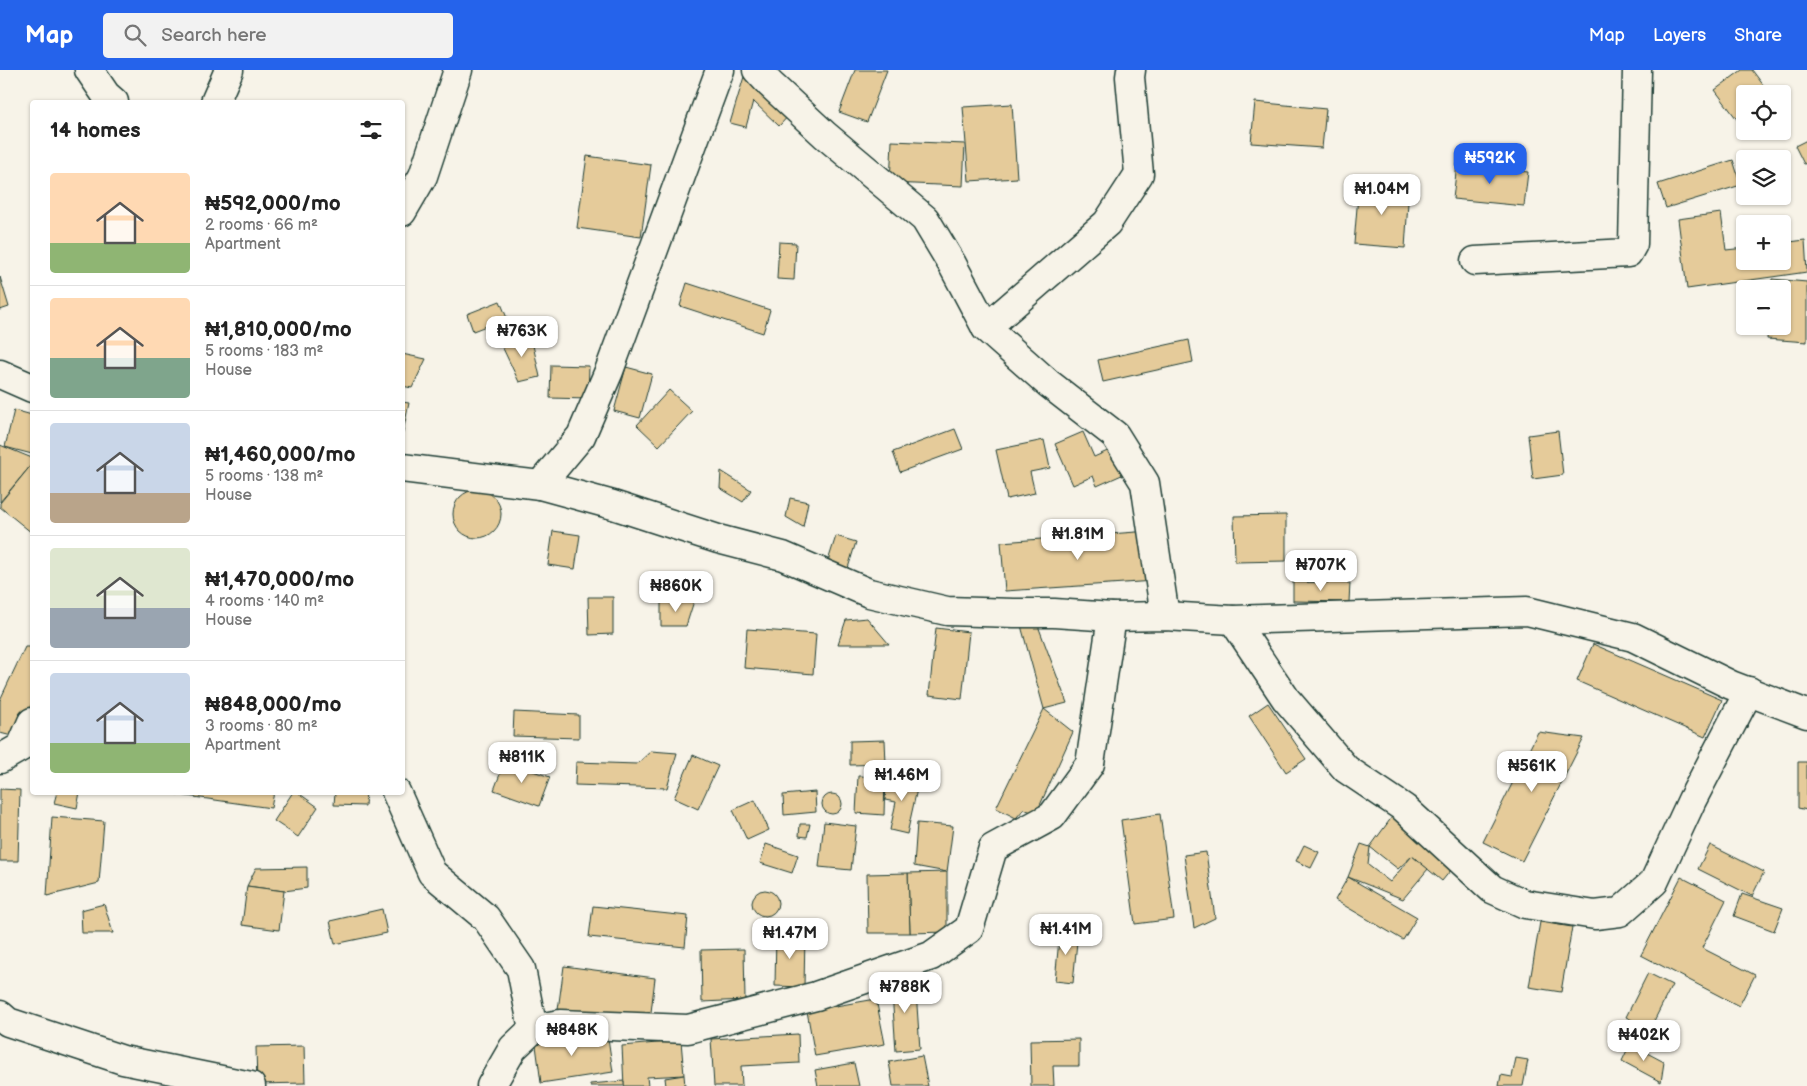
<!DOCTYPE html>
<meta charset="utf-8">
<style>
:root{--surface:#fff;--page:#f2f2f2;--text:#222;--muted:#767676;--line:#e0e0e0;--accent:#2563eb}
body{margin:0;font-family:"Balsamiq Sans",sans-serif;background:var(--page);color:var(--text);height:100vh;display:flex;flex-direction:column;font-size:19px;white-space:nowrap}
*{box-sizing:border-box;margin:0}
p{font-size:16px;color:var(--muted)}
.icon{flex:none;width:28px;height:28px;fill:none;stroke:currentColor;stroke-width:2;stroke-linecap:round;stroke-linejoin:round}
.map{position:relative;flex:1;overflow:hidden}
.side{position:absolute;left:30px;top:30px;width:375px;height:695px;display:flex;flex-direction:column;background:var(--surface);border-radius:5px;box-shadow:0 1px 4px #0004}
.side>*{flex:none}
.controls{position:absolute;left:1736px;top:15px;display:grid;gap:10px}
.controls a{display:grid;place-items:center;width:55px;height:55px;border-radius:5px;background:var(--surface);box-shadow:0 1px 4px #0004;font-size:25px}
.price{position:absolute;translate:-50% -42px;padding:0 11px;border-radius:10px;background:#fff;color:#222;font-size:16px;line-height:32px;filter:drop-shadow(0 1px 2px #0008)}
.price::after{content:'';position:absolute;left:50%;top:30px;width:15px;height:11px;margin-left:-8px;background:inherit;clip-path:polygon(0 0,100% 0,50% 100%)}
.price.active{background:var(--accent);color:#fff}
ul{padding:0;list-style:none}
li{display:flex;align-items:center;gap:15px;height:125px;padding:0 20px}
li+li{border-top:1px solid var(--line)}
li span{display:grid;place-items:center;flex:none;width:140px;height:100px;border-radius:5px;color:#555}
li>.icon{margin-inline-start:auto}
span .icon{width:60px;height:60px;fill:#fffc;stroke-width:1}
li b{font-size:21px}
h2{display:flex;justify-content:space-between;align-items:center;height:60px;padding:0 20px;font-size:21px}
header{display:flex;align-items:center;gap:30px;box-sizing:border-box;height:70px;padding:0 25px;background:var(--accent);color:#fff}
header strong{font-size:24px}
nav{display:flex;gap:28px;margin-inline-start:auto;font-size:18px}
.search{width:350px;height:45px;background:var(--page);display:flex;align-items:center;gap:12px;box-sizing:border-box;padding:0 18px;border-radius:5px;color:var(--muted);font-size:19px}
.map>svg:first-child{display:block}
.building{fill:#e5cb9a;stroke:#1f3d34}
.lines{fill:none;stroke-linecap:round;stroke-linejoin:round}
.street-casing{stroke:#1f3d34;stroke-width:31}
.street{stroke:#f7f3e8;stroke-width:28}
</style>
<header>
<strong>Map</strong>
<div class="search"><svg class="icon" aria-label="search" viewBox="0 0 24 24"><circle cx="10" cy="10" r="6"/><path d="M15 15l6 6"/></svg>Search here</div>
<nav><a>Map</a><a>Layers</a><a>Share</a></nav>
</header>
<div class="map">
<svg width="1807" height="1016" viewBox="0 0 1807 1016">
<rect width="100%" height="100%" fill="#f7f3e8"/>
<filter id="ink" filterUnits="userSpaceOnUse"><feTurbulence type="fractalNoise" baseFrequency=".02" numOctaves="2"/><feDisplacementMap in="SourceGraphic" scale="10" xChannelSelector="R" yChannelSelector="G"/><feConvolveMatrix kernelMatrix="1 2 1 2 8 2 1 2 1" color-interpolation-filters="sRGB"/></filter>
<g filter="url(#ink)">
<g class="building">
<path d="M746,0L792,42L779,56L753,31L746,57L730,53Z"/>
<path d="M855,0H887L867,52L839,42Z"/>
<path d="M1742,0H1752L1770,24H1745V54L1742,56L1715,20Z"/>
<path d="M1255,32L1326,39L1322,78L1251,73Z"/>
<path d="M1012,34L1017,108L969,111L963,37Z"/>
<path d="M1807,70V93L1804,94L1795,76Z"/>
<path d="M892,71L965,74L963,116L890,113Z"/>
<path d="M587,86L651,95L641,167L577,158Z"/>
<path d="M1733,90L1741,115L1666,138L1658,114Z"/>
<path d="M1457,94L1528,102L1524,136L1453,129Z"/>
<path d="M1359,113L1409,117L1405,178L1354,174Z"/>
<path d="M1721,143L1726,180L1745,178V191H1782V173L1805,170L1807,202L1687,219L1678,149Z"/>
<path d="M779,172L796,173L794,210L777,209Z"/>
<path d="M0,207L9,237L0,240Z"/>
<path d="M1772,209L1807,212V272L1767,269L1768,256H1782V219H1771Z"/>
<path d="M687,213L770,240L763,263L680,236Z"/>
<path d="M500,231L507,248L473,261L467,244Z"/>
<path d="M531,266L540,307L519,312L500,272Z"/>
<path d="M1189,270L1193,292L1103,312L1098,290Z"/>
<path d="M402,284L426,289L412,318L402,316Z"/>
<path d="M551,295L589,296L588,329L550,328Z"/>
<path d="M626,297L652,304L640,348L614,341Z"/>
<path d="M669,320L692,341L659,376L637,355Z"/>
<path d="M402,332L409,333L402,367Z"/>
<path d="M14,340L32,345V384L5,377Z"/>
<path d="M955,359L963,379L900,402L893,382Z"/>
<path d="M1558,361L1563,405L1533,409L1528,365Z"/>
<path d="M1083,362L1094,387L1112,379L1124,404L1097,416L1093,406L1073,415L1055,374Z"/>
<path d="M1044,370L1050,398L1030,402L1035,423L1007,429L996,380Z"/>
<path d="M0,375L32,388V394L0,432Z"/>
<path d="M32,394V463L0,437V433Z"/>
<path d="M721,401L751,420L743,432L720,418Z"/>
<circle cx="477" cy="444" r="24"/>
<path d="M790,428L808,432L803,457L786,447Z"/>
<path d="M1286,445V491L1235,492L1234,446Z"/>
<path d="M553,461L580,465L575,499L548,495Z"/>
<path d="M1150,461L1154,511L1005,521L1001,472Z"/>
<path d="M836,466L856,472L848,498L828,491Z"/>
<path d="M1293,512L1350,513L1349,532L1293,531Z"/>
<path d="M588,527H613V564L589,565Z"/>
<path d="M661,531H694L686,556H661Z"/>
<path d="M867,548L889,574H838L846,550Z"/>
<path d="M1020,552L1037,553L1067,633L1044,639Z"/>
<path d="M936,558L969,562L962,629L929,625Z"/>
<path d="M747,559L816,564L813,604L744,598Z"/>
<path d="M1593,574L1722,630L1705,667L1577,611Z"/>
<path d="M25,577H32V633L16,667L0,663V630Z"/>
<path d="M1268,633L1306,689L1286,702L1249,646Z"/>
<path d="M1044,639L1073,662L1036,744L1024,739L1016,748L996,738Z"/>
<path d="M514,642L579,645V668L513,666Z"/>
<path d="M1538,662L1584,668L1522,791L1483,772Z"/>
<path d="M885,670L886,694L850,695V671Z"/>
<path d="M651,681L677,683L667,718L575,715L576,692L637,694Z"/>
<path d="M693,685L718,696L698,739L674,728Z"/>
<path d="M505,691L550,707L539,736L494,720Z"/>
<path d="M1798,692H1807V740L1798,738Z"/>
<path d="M858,706L885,707L884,745L856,743Z"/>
<path d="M887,707L919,710L907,764L890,760L896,732L885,730Z"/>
<path d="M0,719L20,720L18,791H0Z"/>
<path d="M57,722H80L77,738L54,733Z"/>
<path d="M173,722H274L271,738L173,724Z"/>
<path d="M293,722H297L318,737L298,767L274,751Z"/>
<path d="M335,722H366L365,736L334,735Z"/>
<path d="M815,722L816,742L784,745L783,725Z"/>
<circle cx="832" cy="734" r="10"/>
<path d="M755,730L769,760L747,770L733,740Z"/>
<path d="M1160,744L1174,849L1135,854L1121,750Z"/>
<path d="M52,747L104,751L99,813L47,826Z"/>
<path d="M1392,747L1455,795L1442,811L1412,786L1398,799L1370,777Z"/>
<path d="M824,752L856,756L851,800L819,797Z"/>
<path d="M917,753L953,756L947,802L914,796Z"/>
<path d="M800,754H810L807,767L799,766Z"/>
<path d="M766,774L798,785L792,803L760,793Z"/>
<path d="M1361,774L1370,777L1368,795L1390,812L1412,786L1428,799L1403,829L1348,807Z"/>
<path d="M1304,775L1319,782L1311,798L1296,791Z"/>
<path d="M1710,775L1764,802L1752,826L1698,799Z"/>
<path d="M1206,782L1215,848L1194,858L1184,785Z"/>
<path d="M307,797V818L284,821L247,816L256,798Z"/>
<path d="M947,802V862L910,863L908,803Z"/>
<path d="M908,803L910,863H868L867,804Z"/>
<path d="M1348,807L1417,847L1403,870L1335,830Z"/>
<path d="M1681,807L1726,830L1702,878L1755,905L1739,936L1641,885Z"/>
<path d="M247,816L284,821L279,860L242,855Z"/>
<circle cx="765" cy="833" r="13"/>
<path d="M1742,824L1783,838L1774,861L1734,846Z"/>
<path d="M104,834L113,863H82L81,840Z"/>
<path d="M593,836L688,846L685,877L589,867Z"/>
<path d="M382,839L387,863L335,874L330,851Z"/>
<path d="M1540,852L1572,857L1561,922L1529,917Z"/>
<path d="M1060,859L1078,861L1073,913L1055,911Z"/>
<path d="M776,863L805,864L804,917L775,916Z"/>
<path d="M744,879L745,930L702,932L701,880Z"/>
<path d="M564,896L655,908L650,951L558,940Z"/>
<path d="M1648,903L1672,915L1650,959L1626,947Z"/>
<path d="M915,907L920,979L896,981L891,908Z"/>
<path d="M876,929L885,974L815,986L807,941Z"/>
<path d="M566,963L608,968L613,1002L541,1013L535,968Z"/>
<path d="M798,964L799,993L741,996L742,1016H714L711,969Z"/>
<path d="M1079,969V996H1053L1054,1016H1031L1030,970Z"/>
<path d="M681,971L684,1005L647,1007L648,1016H624L622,976Z"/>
<path d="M1630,974L1664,992L1661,1012L1622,991Z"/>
<path d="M304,976L305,1013L257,1014L256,977Z"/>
<path d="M922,986L928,1016H893L889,992Z"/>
<path d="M1516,988L1528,990L1523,1016H1499L1501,1005L1512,1007Z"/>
<path d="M854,993L859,1016H818L815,1000Z"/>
<path d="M684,1005L685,1016H666L665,1008Z"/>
<path d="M624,1011V1016H590V1014Z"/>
</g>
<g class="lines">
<g class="street-casing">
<g id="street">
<path d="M89,0L106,25L114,32"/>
<path d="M757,0L770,14L825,65L925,149L952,194L986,258L1048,313L1115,365L1145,413L1165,546"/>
<path d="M215,32L229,0"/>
<path d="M402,142L423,106L458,0"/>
<path d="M1475,191L1628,183L1633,174L1637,0"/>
<path d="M986,258L1107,153L1139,104L1130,7L1131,0"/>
<path d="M0,304L32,318"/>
<path d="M402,398L540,415L613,435L718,469L783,486L869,523L947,541L1014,543H1054L1112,547L1165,546L1233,550L1527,541L1633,567L1731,615L1807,644"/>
<path d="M540,415L581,366L609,301L720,0"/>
<path d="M1233,550L1286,629L1346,699L1404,738L1492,819L1525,834L1595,845L1620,842L1654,812L1692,730L1749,621"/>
<path d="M0,689L21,677L32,652"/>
<path d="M396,722L432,803L486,848L521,899L533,959"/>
<path d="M0,945L8,952L123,990L251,1016"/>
<path d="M491,1016L513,978L533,959L560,954L688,959L816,926L931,886L969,859L993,778L1052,746L1090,694L1112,547"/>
</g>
</g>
<use href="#street" class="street"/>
</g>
</g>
</svg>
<div class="controls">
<a><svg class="icon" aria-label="locate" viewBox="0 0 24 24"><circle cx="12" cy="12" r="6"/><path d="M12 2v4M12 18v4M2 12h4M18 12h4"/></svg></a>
<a><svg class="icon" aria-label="layers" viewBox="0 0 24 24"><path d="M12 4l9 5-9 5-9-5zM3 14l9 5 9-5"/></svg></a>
<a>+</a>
<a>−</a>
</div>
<b class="price active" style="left:1490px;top:115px">₦592K</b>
<b class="price" style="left:1382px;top:146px">₦1.04M</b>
<b class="price" style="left:522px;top:288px">₦763K</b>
<b class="price" style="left:1078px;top:491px">₦1.81M</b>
<b class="price" style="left:1321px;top:522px">₦707K</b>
<b class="price" style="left:676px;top:543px">₦860K</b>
<b class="price" style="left:522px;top:714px">₦811K</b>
<b class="price" style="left:1532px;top:723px">₦561K</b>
<b class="price" style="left:902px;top:732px">₦1.46M</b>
<b class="price" style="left:1066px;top:886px">₦1.41M</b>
<b class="price" style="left:790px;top:890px">₦1.47M</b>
<b class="price" style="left:905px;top:944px">₦788K</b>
<b class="price" style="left:572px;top:987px">₦848K</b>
<b class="price" style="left:1644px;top:992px">₦402K</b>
<section class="side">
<h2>14 homes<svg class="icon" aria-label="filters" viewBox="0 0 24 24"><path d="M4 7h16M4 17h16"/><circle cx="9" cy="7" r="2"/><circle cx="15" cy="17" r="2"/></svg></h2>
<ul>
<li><span style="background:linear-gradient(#ffd9b3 70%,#8fb573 0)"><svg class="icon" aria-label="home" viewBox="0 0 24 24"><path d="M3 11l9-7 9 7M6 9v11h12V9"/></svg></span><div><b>₦592,000/mo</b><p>2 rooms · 66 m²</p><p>Apartment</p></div></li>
<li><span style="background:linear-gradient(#ffd9b3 60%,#7fa58c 0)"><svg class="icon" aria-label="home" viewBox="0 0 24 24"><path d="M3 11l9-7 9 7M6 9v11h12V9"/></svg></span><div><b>₦1,810,000/mo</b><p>5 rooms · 183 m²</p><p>House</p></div></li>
<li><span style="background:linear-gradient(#c9d6e8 70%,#b9a48a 0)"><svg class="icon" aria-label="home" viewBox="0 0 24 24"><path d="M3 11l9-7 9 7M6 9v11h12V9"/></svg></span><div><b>₦1,460,000/mo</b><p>5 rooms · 138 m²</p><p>House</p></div></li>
<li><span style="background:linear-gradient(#dfe7d0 60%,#9aa5b1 0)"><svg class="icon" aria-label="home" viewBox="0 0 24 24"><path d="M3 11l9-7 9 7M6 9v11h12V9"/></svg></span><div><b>₦1,470,000/mo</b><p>4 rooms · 140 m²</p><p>House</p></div></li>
<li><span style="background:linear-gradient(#c9d6e8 70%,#8fb573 0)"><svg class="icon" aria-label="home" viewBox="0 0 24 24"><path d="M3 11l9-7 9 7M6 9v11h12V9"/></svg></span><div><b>₦848,000/mo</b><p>3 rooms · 80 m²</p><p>Apartment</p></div></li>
</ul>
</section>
</div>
